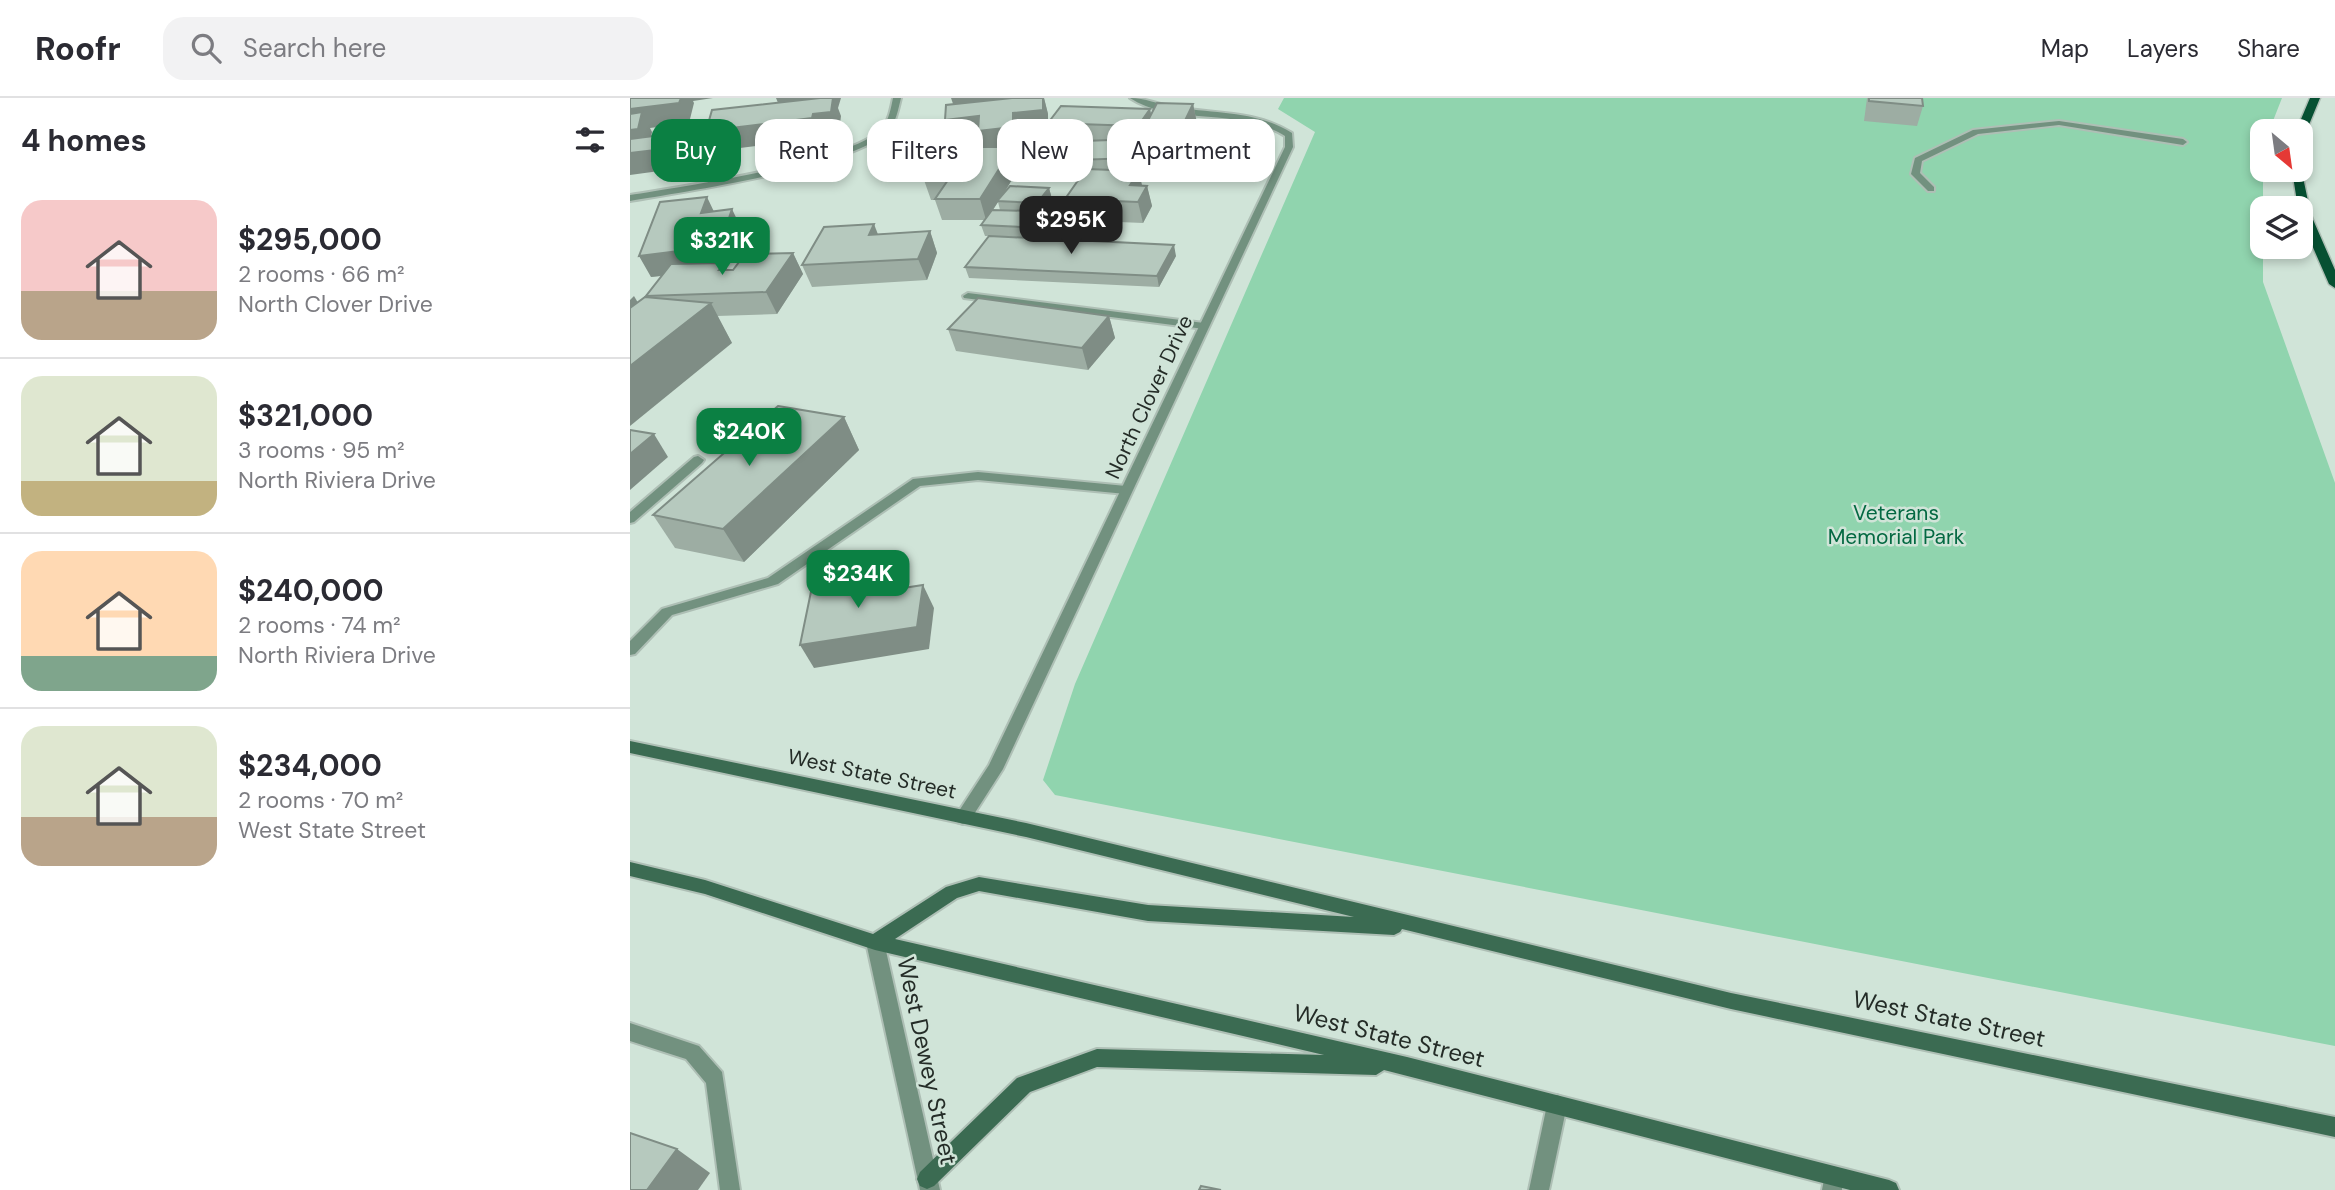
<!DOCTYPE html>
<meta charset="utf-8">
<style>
:root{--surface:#fff;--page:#f2f2f3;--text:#2b2b33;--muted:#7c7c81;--line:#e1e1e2;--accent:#0b8043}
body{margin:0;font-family:"DM Sans",sans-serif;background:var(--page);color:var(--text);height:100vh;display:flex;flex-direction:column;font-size:26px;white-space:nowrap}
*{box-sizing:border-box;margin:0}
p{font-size:23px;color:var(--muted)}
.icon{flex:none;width:38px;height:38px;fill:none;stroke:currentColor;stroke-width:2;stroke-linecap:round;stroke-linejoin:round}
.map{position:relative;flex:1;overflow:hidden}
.sheet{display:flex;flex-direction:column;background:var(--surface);width:630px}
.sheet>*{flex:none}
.guide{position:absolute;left:21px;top:21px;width:665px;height:63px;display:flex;gap:14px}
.needle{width:46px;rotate:151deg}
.fabs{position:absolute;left:1620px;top:21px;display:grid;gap:14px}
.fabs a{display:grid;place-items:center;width:63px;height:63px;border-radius:14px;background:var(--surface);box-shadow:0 4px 10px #0003;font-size:35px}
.price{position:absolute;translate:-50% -60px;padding:0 16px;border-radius:14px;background:var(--accent);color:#fff;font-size:23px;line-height:46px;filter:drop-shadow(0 2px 4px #0008)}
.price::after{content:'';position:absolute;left:50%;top:42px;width:21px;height:16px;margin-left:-10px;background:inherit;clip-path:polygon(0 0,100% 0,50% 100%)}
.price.selected{background:#222;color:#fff}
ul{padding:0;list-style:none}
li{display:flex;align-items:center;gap:21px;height:175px;padding:0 21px}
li+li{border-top:2px solid var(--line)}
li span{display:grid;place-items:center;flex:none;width:196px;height:140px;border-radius:21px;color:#555}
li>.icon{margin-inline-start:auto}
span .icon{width:84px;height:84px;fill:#fffc;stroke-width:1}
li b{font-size:30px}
h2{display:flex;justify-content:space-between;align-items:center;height:84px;padding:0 21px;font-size:30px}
.tag{padding:0 24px;border-radius:21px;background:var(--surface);box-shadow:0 4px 10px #0003;font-size:24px;line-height:63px}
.tag.selected{background:var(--accent);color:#fff}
header{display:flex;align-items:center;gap:42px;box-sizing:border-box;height:98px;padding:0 35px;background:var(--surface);border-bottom:2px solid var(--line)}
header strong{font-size:33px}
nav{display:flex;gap:38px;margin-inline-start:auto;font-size:24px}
.search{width:490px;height:63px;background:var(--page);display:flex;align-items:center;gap:18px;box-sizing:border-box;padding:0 24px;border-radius:21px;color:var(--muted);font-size:26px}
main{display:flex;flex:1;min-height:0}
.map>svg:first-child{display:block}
.green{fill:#90d4ae}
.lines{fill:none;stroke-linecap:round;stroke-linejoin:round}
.lane-casing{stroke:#aebfb5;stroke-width:4}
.street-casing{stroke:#aebfb5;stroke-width:4}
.secondary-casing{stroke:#aebfb5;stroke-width:4}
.primary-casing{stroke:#aebfb5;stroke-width:3}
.lane{fill:#72917f;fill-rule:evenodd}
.street{fill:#72917f;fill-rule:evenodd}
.secondary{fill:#3b6b52;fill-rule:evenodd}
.primary{fill:#065032;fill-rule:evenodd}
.wall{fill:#9dada3;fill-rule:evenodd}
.shaded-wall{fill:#7f8d85}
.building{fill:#b6c9be;stroke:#7f8d85;stroke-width:2}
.labels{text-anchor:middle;stroke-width:5;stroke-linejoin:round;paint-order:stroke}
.street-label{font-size:21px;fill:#242c27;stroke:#d0e4d8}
.park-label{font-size:21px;fill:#046942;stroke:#d0e4d8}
.near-street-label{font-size:24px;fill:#242c27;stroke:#d0e4d8}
</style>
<header>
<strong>Roofr</strong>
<div class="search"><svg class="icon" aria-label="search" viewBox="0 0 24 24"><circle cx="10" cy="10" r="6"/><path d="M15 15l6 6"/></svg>Search here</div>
<nav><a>Map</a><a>Layers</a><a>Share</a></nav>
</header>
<main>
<section class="sheet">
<h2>4 homes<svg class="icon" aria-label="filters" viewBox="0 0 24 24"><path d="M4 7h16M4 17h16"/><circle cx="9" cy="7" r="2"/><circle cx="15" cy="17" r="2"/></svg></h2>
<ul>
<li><span style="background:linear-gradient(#f6c9c9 65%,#b9a48a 0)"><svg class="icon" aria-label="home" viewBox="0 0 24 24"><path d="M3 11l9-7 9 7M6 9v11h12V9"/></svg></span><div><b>$295,000</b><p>2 rooms · 66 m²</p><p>North Clover Drive</p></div></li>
<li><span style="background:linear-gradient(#dfe7d0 75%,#c2b280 0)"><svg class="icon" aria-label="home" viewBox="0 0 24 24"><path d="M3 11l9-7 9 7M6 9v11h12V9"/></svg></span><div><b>$321,000</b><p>3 rooms · 95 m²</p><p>North Riviera Drive</p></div></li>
<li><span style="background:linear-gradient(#ffd9b3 75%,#7fa58c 0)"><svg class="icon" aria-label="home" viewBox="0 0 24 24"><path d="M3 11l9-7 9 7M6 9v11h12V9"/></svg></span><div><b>$240,000</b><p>2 rooms · 74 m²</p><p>North Riviera Drive</p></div></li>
<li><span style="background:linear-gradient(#dfe7d0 65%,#b9a48a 0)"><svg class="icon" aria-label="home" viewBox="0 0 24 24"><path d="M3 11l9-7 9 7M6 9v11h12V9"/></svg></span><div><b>$234,000</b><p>2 rooms · 70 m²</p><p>West State Street</p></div></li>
</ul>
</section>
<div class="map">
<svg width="1705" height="1092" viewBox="0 0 1705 1092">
<rect width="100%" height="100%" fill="#d0e4d8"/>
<path class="green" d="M654,0H1652L1639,33H1633V184L1705,385V948L425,697L413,682L445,586L685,34L648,11Z"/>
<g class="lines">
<g class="lane-casing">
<g id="lane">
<path d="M1429,23L1553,41L1557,44L1553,47L1429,27L1348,36L1292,63L1290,75L1304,89V93H1298L1281,76L1285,60L1343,32Z"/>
<path d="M338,195L574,225L579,228L574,231L334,200L333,198Z"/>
<path d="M68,358L74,362L72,365L4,424L0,425V414L64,359Z"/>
<path d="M348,374L496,388L502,392L496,396L348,382L290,388L148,486L42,517L5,556L0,557V543L32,511L138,480L283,381Z"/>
<path d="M0,925L69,948L92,974L110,1092H90L76,985L56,961L0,943Z"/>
<path d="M927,997L934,1000L937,1007L919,1092H899L917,1007L920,1000Z"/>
<path d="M1203,1068L1210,1071L1213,1078L1212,1092H1192L1196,1071Z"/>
</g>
</g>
<g class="street-casing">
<g id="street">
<path d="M263,0H271C268,12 266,25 257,34C222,69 53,94 0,103V97C49,89 223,64 252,30C259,22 261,10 263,0Z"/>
<path d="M500,0C515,0 528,6 543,9C585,16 625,12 662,35L663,49L373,671L339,724L333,726L327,724L325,719L359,667L655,49V38C607,8 544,29 500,0Z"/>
<path d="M245,836L251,838L254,844L310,1092H290L236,844L239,838Z"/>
</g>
</g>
<g class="secondary-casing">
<path id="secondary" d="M0,643L396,725L1101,895L1705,1019V1039L1101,911L772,831L770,834L764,837L518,823L349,793L327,800L265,841L777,959L1259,1082L1266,1085L1269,1092H1220L754,972L746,977L467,969L400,994L304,1088L297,1091L290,1088L287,1081L290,1074L387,980L467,951L694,957L245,852L75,796L0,778V764L75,782L243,836L316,789L349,779L518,807L724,819L396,739L0,655Z"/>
</g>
<g class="primary-casing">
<g id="primary">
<path d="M1680,0H1690L1676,34L1671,37V33H1666Z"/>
<path d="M1671,70L1681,117L1705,172V190L1699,186L1671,122V110H1668L1662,72Z"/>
</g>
</g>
<use href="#lane" class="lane"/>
<use href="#street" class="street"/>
<use href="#secondary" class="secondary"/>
<use href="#primary" class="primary"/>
</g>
<g class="wall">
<path d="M382,0H414L418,16V24L520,11L521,17L563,6L567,25L560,39H565L568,59L565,78L510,80L512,87L517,88L522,108L513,125L441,122L435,101L451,79L446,62L452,46L423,45L418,29V31L389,35V49L383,50L389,70L373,96L419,90L422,101L410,116H403L405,123L395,139L546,158L529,189L339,180L335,169L359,138H355L351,127L355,122H312L305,102H301L294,82L332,67L353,49L350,38L321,41L323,6ZM368,104L370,112H363Z"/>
<path d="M1237,0H1292L1293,8L1287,28L1234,23Z"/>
<path d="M84,113L112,132L107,151L74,155L71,165H94L97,172H103L163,155L173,176L147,216L87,218L102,245L8,204L17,199L16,198L32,178L21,179Z"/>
<path d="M300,133L307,155L297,182L182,189L172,167L248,136Z"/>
<path d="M479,218L485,240L458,272L326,253L318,231Z"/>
<path d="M214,319L229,352L114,464L45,450L23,417Z"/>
</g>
<g class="shaded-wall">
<path d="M0,0H83L63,3L64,5L59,25L20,30L22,34L19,51L0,54Z"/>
<path d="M146,0H211L208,10L211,18L209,34L191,36L190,40L102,51L99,44L87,46L78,26L154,19Z"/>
<path d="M321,0H373L375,13L328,20Z"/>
<path d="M414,0L418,16V31L389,35V49H383L389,70L369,103H367L368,104L356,122L350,101L354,53L350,38L321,41L315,22L383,15Z"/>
<path d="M563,6L567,25L553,55L549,35Z"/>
<path d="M520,11L524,30L512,34L514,46L513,48L508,28Z"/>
<path d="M39,36L49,56L44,71L0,77V55Z"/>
<path d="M565,39L568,59L565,78L561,58Z"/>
<path d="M509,73L513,93L500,87Z"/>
<path d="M517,88L522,108L513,125L508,104Z"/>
<path d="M419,90L422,101L410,116L407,105Z"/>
<path d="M77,99L87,120L102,111L112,132L107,151L74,155L69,173L21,179L9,158L63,134Z"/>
<path d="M402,113L405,123L395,139L392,129Z"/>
<path d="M244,126L252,147L239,137Z"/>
<path d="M300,133L307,155L297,182L288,161Z"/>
<path d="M544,147L546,158L529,189L527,178Z"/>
<path d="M163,155L173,176L147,216L136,194Z"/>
<path d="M94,165L105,186L89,172Z"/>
<path d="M4,198L27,237L0,259V202Z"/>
<path d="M81,205L102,245L0,328V268Z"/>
<path d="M479,218L485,240L458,272L452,250Z"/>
<path d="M214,319L229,352L114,464L93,431Z"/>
<path d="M24,336L38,359L0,392V356Z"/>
<path d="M237,476L249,499L234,496Z"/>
<path d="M293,487L304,510L299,551L184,570L170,547Z"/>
<path d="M47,1051L80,1075L68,1092H17Z"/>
</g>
<g class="building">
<path d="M0,0H51L49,5L0,11Z"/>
<path d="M190,0H203L201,14L183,16L182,20L93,31L95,24L78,26L82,12Z"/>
<path d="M382,0H413V12L383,15V29L348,33L349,18L315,22L316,7Z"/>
<path d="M1239,0H1292L1293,8L1239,3Z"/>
<path d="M527,5L563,6L549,35L512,34Z"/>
<path d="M431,8L520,11L508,28L418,25Z"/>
<path d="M12,14L8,31L0,32V16Z"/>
<path d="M39,36L34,51L0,55V41Z"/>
<path d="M565,39L561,58L446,62L453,43Z"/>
<path d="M344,49H383L350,101H305L318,82H294L305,66L332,67Z"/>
<path d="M456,71L509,73L500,87L517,88L508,104L435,101Z"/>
<path d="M380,88L419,90L407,105L367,103Z"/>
<path d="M77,99L71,115L102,111L96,129L63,134L57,152L9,158L30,104Z"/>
<path d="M362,112L402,113L392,129L351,127Z"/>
<path d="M244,126L239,137L300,133L288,161L172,167L194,129Z"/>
<path d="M359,138L544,147L527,178L335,169Z"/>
<path d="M163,155L136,194L16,198L41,166L94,165L89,172H103L115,156Z"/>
<path d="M15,199L81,205L0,268V210Z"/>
<path d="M348,200L479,218L452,250L318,231Z"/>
<path d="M148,308L214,319L93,431L23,417Z"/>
<path d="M0,332L24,336L0,356Z"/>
<path d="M237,476L234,496L293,487L287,529L170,547L183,484Z"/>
<path d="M0,1035L47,1051L17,1092H0Z"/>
<path d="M571,1088L591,1092H569Z"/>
</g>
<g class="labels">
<g class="street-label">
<text transform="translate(519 299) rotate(-65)" y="7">North Clover Drive</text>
<text transform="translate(242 676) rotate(12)" y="7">West State Street</text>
</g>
<g class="park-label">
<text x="1266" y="422">Veterans<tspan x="1266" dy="24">Memorial Park</tspan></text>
</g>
<g class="near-street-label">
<text transform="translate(1319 921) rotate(12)" y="8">West State Street</text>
<text transform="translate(759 938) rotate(14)" y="8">West State Street</text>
<text transform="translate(297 963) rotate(78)" y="8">West Dewey Street</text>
</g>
</g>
</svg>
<div class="fabs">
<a><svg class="needle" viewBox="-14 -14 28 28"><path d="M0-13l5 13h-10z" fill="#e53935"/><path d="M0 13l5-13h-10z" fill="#7c7c81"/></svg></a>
<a><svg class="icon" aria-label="layers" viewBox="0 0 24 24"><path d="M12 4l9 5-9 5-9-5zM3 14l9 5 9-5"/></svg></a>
</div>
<b class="price selected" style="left:441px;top:158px">$295K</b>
<b class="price" style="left:92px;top:179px">$321K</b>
<b class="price" style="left:119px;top:370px">$240K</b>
<b class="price" style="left:228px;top:512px">$234K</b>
<div class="guide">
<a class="tag selected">Buy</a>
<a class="tag">Rent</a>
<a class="tag">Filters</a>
<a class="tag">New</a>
<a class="tag">Apartment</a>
</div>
</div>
</main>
